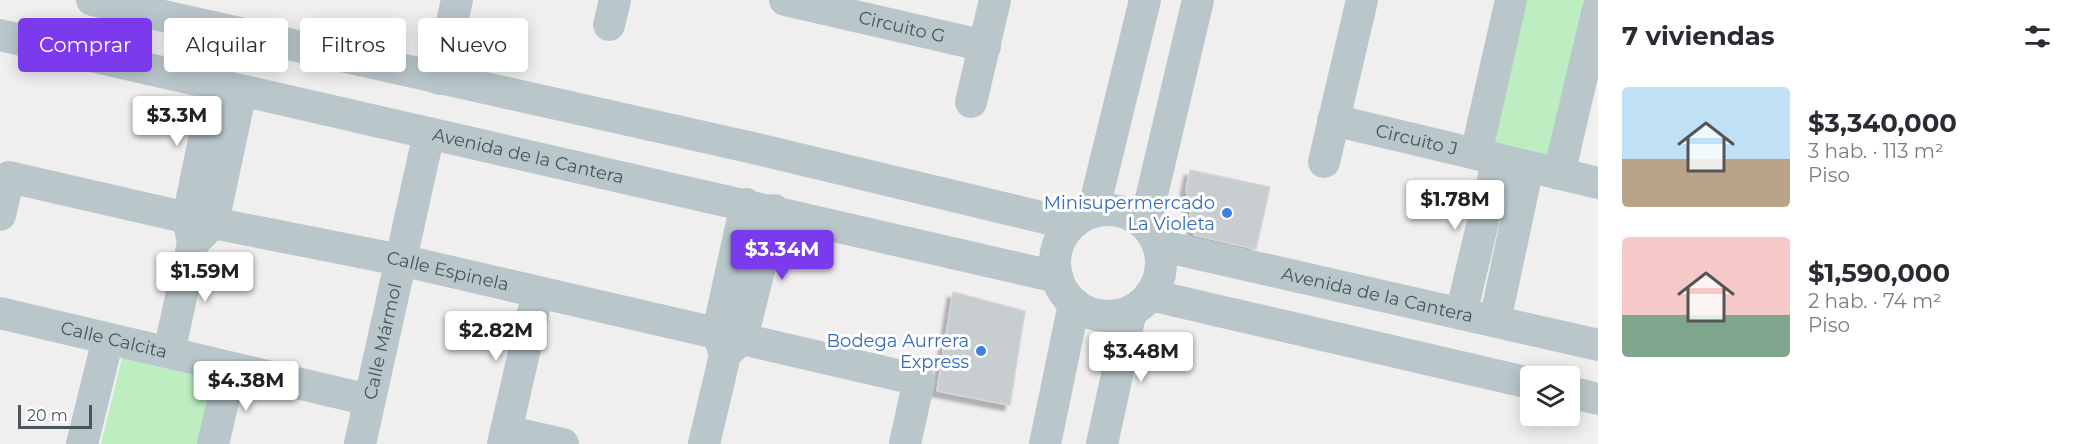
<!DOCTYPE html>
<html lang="es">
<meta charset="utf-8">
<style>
:root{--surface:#fff;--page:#f7f7f7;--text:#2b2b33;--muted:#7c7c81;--accent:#7c3aed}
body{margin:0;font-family:Montserrat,sans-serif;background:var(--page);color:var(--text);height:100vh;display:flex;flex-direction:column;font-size:22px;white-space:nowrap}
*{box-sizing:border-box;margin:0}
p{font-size:20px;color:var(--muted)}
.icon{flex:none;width:33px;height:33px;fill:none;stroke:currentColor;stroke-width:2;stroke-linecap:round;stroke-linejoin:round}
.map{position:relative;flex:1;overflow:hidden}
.side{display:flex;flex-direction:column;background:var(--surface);width:480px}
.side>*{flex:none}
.top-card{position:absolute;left:18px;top:18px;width:570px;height:54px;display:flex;gap:12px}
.buttons{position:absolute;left:1520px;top:366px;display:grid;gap:12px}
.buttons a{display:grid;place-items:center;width:60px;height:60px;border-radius:6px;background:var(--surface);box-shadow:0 3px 15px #0003;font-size:30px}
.scale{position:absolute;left:18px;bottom:15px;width:74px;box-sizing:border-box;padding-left:6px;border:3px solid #46575b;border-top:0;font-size:16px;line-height:21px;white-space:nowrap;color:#46575b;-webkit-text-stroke:4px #fff;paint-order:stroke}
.price{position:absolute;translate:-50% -51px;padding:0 14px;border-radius:6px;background:#fff;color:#222;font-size:20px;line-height:39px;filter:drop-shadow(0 2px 3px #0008)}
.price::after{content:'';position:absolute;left:50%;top:36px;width:18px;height:14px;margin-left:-9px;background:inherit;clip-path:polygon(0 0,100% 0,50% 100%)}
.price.selected{background:var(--accent);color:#fff}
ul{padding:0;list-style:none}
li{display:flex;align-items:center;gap:18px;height:150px;padding:0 24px}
li span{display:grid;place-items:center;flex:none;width:168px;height:120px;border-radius:6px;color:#555}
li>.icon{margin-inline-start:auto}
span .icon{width:72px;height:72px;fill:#fffc;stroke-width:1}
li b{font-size:26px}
h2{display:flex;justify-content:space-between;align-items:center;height:72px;padding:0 24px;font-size:26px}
.pill{padding:0 21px;border-radius:6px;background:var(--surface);box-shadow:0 3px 15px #0003;font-size:21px;line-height:54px}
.pill.selected{background:var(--accent);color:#fff}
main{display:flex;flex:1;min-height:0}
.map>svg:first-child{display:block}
.green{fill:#bceec1}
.building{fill:#c8cdd0;stroke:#d2d6d9;stroke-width:1.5;filter:url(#shadow)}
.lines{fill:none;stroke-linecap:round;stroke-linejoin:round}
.minor{stroke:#b9c7cb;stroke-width:32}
.shop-dot{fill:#3f7fe0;stroke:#fff;stroke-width:2}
.labels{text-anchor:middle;stroke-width:6;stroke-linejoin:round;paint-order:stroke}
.street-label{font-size:18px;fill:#46575b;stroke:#fff}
.shop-label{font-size:18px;fill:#366cbe;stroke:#fff;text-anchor:end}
</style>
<main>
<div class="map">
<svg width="1598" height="444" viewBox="0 0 1598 444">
<defs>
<filter id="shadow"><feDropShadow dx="-5.5" dy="5.5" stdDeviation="1.5" flood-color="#0004"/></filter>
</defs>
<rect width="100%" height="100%" fill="#f0eeef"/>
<g class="green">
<path d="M1525,0H1583L1545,168L1490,156Z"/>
<path d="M122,358L216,381L201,444H101Z"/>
</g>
<g class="building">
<path d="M1190,170L1270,187L1256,249L1194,235L1186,189Z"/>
<path d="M953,292L1025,311L1010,405L937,391Z"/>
</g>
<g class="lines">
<g class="minor">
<path d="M92,0L753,148L1070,224"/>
<path id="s1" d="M785,0L985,46"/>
<path d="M609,25L615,0"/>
<path id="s2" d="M0,35L1057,277"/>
<path d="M439,79L457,0"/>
<path d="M971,102L995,0"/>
<path id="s3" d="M1333,120L1598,183"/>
<path d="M1476,154L1511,0"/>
<path d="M1324,162L1362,0"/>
<path d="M1559,174L1598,8"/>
<circle cx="1108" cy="263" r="53"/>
<path d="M1093,212L1145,0"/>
<path id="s4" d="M0,215L9,177L188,218L400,260L919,380L905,444"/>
<path d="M1145,224L1198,0"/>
<path d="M198,238L213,223L241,91"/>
<path id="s5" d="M1158,245L1598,345"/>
<path d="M1150,295L1530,383"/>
<path id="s6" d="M0,313L369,400"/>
<path d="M1461,314L1498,159"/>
<path d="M1495,321L1528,167"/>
<path d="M169,352L193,243L188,218L215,86"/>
<path d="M727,352L742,338L774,210"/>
<path d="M1569,392L1598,399"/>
<path d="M506,431L563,444"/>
<path d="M82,444L108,339"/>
<path d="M213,444L231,368"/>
<path id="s7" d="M360,444L429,133"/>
<path d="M503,444L538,292"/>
<path d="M704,444L725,355L718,332L746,204"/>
<path d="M1045,444L1074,304"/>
<path d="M1102,444L1131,311"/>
</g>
</g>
<g class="shop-dot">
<circle cx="1227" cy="213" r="6"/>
<circle cx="981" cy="351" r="6"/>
</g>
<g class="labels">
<g class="street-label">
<text dy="6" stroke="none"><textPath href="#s1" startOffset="120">Circuito G</textPath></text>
<text dy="6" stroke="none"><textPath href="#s3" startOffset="86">Circuito J</textPath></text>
<text dy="6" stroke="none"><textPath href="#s2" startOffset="542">Avenida de la Cantera</textPath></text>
<text dy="6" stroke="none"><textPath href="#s4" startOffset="488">Calle Espinela</textPath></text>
<text dy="6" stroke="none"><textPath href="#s5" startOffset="225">Avenida de la Cantera</textPath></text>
<text dy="6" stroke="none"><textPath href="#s6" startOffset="117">Calle Calcita</textPath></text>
<text dy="6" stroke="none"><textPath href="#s7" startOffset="105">Calle Mármol</textPath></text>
</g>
<g class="shop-label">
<text x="1215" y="209">Minisupermercado<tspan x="1215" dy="21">La Violeta</tspan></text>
<text x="969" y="347">Bodega Aurrera<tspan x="969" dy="21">Express</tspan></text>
</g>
</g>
</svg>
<div class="buttons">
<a><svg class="icon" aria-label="layers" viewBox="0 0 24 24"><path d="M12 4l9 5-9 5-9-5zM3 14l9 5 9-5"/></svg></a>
</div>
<div class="scale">20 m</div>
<b class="price" style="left:177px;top:147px">$3.3M</b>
<b class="price" style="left:1455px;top:231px">$1.78M</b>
<b class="price selected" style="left:782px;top:281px">$3.34M</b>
<b class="price" style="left:205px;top:303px">$1.59M</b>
<b class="price" style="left:496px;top:362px">$2.82M</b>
<b class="price" style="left:1141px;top:383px">$3.48M</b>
<b class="price" style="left:246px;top:412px">$4.38M</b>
<div class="top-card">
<a class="pill selected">Comprar</a>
<a class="pill">Alquilar</a>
<a class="pill">Filtros</a>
<a class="pill">Nuevo</a>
</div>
</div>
<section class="side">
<h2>7 viviendas<svg class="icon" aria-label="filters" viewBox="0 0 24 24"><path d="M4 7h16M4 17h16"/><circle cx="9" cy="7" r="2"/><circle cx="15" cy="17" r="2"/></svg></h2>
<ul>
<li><span style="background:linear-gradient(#bfe0f5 60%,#b9a48a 0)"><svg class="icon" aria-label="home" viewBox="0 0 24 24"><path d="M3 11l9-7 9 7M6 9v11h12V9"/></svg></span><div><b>$3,340,000</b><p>3 hab. · 113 m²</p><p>Piso</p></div></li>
<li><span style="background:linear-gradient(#f6c9c9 65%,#7fa58c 0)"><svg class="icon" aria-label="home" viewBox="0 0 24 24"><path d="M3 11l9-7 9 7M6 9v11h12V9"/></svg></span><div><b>$1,590,000</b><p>2 hab. · 74 m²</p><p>Piso</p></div></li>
</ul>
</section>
</main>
